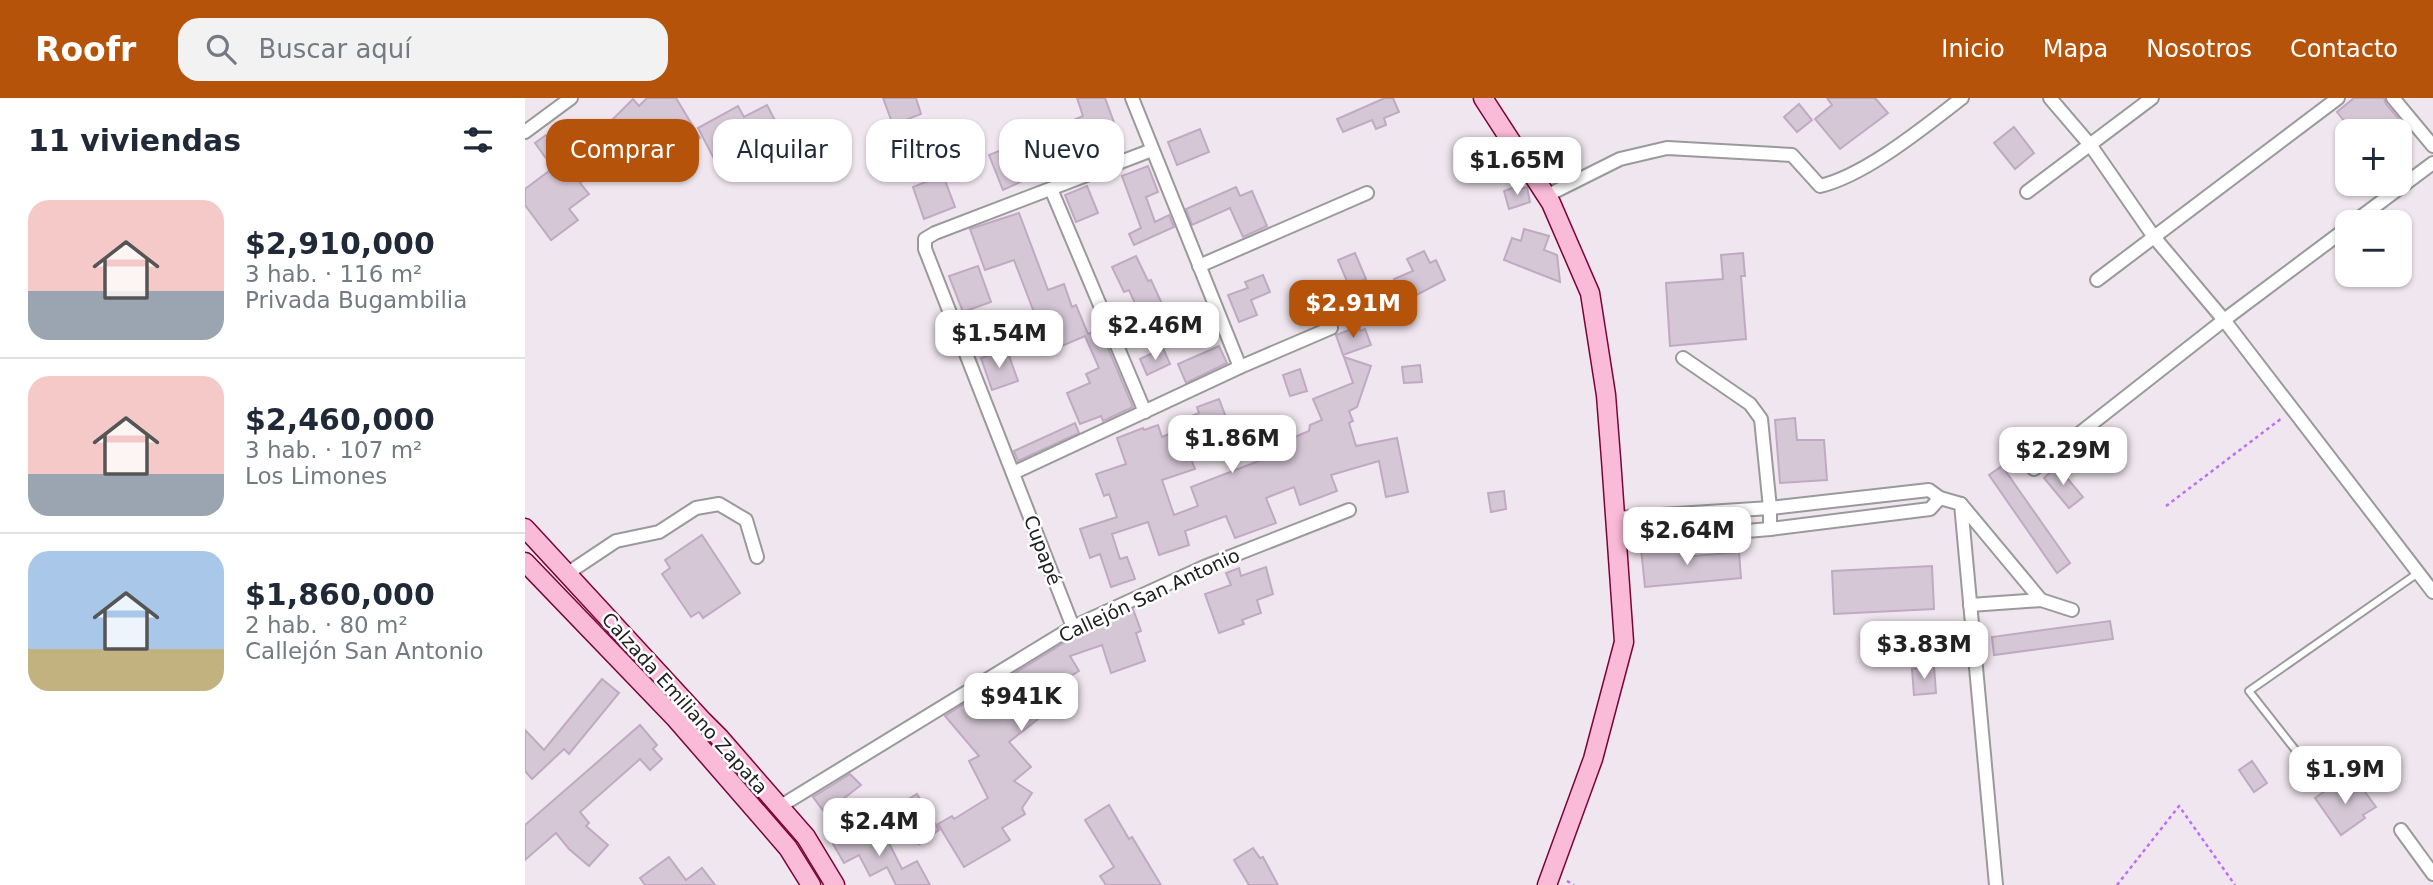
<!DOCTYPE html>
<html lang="es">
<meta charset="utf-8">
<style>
:root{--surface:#fff;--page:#f2f2f3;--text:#1f2937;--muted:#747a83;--line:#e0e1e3;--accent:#b45309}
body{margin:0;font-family:"DejaVu Sans",sans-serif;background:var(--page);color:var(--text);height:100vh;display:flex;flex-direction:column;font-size:26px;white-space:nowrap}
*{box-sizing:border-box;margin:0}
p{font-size:23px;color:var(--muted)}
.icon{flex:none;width:38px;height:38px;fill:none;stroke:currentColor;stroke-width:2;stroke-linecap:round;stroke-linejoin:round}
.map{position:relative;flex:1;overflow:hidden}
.panel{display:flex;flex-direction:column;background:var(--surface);width:525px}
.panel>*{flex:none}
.guide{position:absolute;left:21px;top:21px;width:665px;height:63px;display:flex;gap:14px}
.controls{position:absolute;left:1810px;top:21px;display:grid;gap:14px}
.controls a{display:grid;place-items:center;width:77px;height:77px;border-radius:14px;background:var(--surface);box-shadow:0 2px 5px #0004;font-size:35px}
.price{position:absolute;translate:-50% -60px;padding:0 16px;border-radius:14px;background:#fff;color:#222;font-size:23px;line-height:46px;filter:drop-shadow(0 2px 4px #0008)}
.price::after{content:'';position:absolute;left:50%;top:42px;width:21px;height:16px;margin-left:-10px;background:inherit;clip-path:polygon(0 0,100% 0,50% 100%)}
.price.on{background:var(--accent);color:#fff}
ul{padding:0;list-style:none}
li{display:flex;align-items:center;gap:21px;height:175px;padding:0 28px}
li+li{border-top:2px solid var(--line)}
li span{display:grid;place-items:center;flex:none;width:196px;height:140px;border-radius:21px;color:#555}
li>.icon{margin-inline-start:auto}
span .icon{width:84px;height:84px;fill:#fffc;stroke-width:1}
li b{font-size:30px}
h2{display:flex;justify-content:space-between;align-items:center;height:84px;padding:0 28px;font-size:30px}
.tag{padding:0 24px;border-radius:21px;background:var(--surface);box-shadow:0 2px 5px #0004;font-size:24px;line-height:63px}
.tag.on{background:var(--accent);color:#fff}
header{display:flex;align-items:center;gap:42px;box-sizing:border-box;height:98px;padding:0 35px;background:var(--accent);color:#fff}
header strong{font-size:33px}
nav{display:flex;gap:38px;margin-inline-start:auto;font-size:24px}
.search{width:490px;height:63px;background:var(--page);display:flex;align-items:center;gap:18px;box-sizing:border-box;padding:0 24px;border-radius:21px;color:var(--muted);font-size:26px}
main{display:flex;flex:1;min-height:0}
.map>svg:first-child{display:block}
.building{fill:#d6c7d7;stroke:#c0a9c2;stroke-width:2}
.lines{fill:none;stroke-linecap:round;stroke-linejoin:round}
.lane-casing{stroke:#9a9a9a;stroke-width:10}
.street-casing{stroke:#9a9a9a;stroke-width:16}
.secondary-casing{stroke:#790536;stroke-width:21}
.path{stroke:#bd6ef9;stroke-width:2.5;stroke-dasharray:3.5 3.5;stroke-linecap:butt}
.lane{stroke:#fff;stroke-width:6}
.street{stroke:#fff;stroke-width:12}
.secondary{stroke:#fabbd9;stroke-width:18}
.labels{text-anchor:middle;stroke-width:5;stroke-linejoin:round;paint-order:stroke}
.street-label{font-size:19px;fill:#202020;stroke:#fff}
</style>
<header>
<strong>Roofr</strong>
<div class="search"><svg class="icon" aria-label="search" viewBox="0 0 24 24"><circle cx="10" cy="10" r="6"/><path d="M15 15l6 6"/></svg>Buscar aquí</div>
<nav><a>Inicio</a><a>Mapa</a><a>Nosotros</a><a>Contacto</a></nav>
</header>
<main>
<section class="panel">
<h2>11 viviendas<svg class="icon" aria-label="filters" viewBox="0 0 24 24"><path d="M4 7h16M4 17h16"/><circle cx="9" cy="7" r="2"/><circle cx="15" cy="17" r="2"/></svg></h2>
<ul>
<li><span style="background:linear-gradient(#f6c9c9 65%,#9aa5b1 0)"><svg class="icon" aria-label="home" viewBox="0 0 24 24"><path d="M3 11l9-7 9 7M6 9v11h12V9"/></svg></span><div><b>$2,910,000</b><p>3 hab. · 116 m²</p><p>Privada Bugambilia</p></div></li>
<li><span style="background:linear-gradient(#f6c9c9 70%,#9aa5b1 0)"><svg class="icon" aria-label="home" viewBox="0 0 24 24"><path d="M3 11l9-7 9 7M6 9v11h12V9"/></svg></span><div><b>$2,460,000</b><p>3 hab. · 107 m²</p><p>Los Limones</p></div></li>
<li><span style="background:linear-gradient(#a9c7e8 70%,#c2b280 0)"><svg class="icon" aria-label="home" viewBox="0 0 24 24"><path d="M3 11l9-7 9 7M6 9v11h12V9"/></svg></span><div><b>$1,860,000</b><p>2 hab. · 80 m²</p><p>Callejón San Antonio</p></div></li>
</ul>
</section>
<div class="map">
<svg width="1908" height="787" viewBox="0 0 1908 787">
<rect width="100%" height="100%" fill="#f0e6ef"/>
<g class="building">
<path d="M122,0H151L175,40L157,50L155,46L122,79L76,33L108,1L114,8Z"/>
<path d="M358,0H391L396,16L368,27Z"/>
<path d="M552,0H580L591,30L574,36L576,42L553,51L544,24L558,18Z"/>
<path d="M860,0H868L874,14L859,20L861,27L851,31L847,22L818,34L812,21Z"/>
<path d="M1302,0H1350L1363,15L1315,51L1290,21L1307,7Z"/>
<path d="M1829,0H1859L1861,6L1878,26L1870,33H1827L1812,14Z"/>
<path d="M1274,6L1287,22L1272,34L1259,19Z"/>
<path d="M242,7L255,32L234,43L230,36L188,59L173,30L213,8L219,19Z"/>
<path d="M1489,29L1509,55L1490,71L1469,45Z"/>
<path d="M675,31L684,54L652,67L643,44Z"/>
<path d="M21,37L27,44L47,39L48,47L58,46V54L89,57L55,85L64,96L44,111L53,122L26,142L0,107V91L28,70L10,45Z"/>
<path d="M506,40L519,73L478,92L464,57Z"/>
<path d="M623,68L633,94L621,99L630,124L644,117L649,129L609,147L604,136L616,130L597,78Z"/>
<path d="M418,77L430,109L399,121L388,89Z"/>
<path d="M995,87L996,91L1002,89L1005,104L984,111L979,93Z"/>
<path d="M562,88L573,115L551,124L540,97Z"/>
<path d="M711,89L715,98L727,93L742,128L718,139L705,110L667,127L661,111Z"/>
<path d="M494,115L523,192L539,186L547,209L551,207L563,236L575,231L608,309L578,323L576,318L555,326L542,295L565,285L561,276L574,270L560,238L532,250L519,220L512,222L489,162L460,172L445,131Z"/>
<path d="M999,131L1024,138L1019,152L1032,157L1035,184L979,162L987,140L996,143Z"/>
<path d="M899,153L905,165L911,162L920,182L878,204L869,181L888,173L882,161Z"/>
<path d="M830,155L841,181L824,188L813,162Z"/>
<path d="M1218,155L1220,178H1216L1221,241L1145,248L1141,185L1198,181L1196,157Z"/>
<path d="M611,158L623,183L626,182L638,208L616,219L604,192L599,194L587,169Z"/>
<path d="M453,168L466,204L438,214L424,178Z"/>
<path d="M738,177L745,194L726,202L732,217L714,224L703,197L723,190L720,184Z"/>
<path d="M834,228L835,233L840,231L846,247L818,257L811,237Z"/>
<path d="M694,248L702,265L661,285L653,266Z"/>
<path d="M638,250L645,266L622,277L615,261Z"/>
<path d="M482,252L493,283L467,292L456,260Z"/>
<path d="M819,259L846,268L832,309L824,313L828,323L824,325L831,348L872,340L883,394L861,399L854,363L806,377L812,393L775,407L769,389L741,400L751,425L710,440L701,418L660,433L664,447L634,457L623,424L587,436L595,461L602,459L610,481L586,489L575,456L565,460L555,431L592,419L584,396L579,398L571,376L601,366L592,340L618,330L619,332L633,327L637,339L669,326L666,318L674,315L672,309L694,301L702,322L713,318L720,336L666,361L670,371L637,382L649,417L673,408L666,389L757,354L753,346L784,333L785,327L797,322L788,301L828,285Z"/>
<path d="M895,267L897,284L879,285L877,269Z"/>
<path d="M775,271L782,293L765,298L758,277Z"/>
<path d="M1270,320L1272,342H1299L1302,382L1255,385L1250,322Z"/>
<path d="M550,325L554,335L493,363L489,353Z"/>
<path d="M1477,368L1545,465L1532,475L1464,377Z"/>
<path d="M1532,368L1558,399L1544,410L1519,380Z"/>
<path d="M979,393L981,411L966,414L963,395Z"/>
<path d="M177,437L215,495L178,520L174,514L166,519L137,476L145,470L140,462Z"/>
<path d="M1157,447L1158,459L1214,454L1216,480L1120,489L1116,451Z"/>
<path d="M1407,468L1409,511L1309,516L1307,473Z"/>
<path d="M741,469L748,496L732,502L736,515L717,522L719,526L694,535L680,496L706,487L701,475L714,470L716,478Z"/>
<path d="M608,511L616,533L611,535L620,563L586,575L577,547L545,558L554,573L541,581L539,578L498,602L513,621L484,644L506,669L489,683L507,695L497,710L500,716L477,730L485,742L439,769L413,726L427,718L429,721L463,700L444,663L454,658L420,618L463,591L467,595L487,580L485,578L552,537Z"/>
<path d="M1585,523L1588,541L1469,557L1467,539Z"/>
<path d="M1409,569L1411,595L1389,597L1387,571Z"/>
<path d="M77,581L94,595L44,656L39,651L7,681L0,673V632L19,652Z"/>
<path d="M115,627L132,647L128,651L137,661L125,672L115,661L55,714L64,725L61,728L83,747L64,768L44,751L31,735L0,762V727Z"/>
<path d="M1727,663L1742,685L1729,694L1714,672Z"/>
<path d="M325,676L336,687L300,715L288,699Z"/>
<path d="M1814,683L1823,695L1835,687L1851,709L1838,717L1840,720L1816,737L1790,700Z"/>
<path d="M392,696L414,732L394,746L371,709Z"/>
<path d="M584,707L604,741L607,739L636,787H581L575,778L589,769L560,722Z"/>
<path d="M345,727L354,745L362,741L377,771L392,763L405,787H371L362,769L345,778L334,757L319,765L308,746Z"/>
<path d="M728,750L735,760L738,759L753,787H724L709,762Z"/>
<path d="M144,759L161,782L177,770L190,787H120L115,780Z"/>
</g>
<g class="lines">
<g class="lane-casing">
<path id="lane" d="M1783,668L1724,593L1893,475"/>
</g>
<g class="street-casing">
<g id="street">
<path d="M607,0L715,269"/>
<path d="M1525,0L1566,48L1629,139L1699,222L1908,494"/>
<path d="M1868,0L1908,48"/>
<path d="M0,34L46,0"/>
<path d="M526,91L620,314"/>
<path d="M1502,94L1627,0"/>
<path d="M1021,98L1095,61L1142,50L1267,57L1295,88C1341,77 1399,29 1437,0"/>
<path d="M1829,124L1908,65"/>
<path d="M674,168L842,95"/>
<path d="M1572,182L1813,0"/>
<path d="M1158,260L1225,306L1236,321L1245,410V431"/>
<path d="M1509,371L1699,222L1822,130"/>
<path d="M488,375L715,269L806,230"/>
<path d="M1436,406L1471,787"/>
<path d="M1090,420L1245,410L1404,392L1415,400L1436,406L1516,502"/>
<path d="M1092,444L1245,431L1405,411L1415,400"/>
<path d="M43,475L91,443L134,434L171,410L194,406L221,422L232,459"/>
<path d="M1445,507L1516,502L1547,512"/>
<path d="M548,529L400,151V141L410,135L627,52"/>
<path d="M254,709L548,529L679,469L824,412"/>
<path d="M1876,732L1908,776"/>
</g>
</g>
<g class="secondary-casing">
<g id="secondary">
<path d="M958,0L1026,105L1065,195L1081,297L1086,361L1099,544L1068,661L1022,787"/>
<path d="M0,430L178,623L194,639L281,739L310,787"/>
<path d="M0,464L151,621L263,750L286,787"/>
</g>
</g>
<g class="path">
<path d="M1641,408L1757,320"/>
<path d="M1042,783L1049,787"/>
<path d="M1592,787L1654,708L1710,787"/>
</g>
<use href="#lane" class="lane"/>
<use href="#street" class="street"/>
<use href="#secondary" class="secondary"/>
</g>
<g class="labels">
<g class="street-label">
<text transform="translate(518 452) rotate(69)" y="7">Cupapé</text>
<text transform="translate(624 497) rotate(-25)" y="7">Callejón San Antonio</text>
<text transform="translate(160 605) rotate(48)" y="7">Calzada Emiliano Zapata</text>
</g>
</g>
</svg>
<div class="controls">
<a>+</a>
<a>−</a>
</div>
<b class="price" style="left:992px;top:99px">$1.65M</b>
<b class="price on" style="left:828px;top:242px">$2.91M</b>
<b class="price" style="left:630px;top:264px">$2.46M</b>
<b class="price" style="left:474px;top:272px">$1.54M</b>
<b class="price" style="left:707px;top:377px">$1.86M</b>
<b class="price" style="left:1538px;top:389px">$2.29M</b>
<b class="price" style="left:1162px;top:469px">$2.64M</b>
<b class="price" style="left:1399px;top:583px">$3.83M</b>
<b class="price" style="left:496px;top:635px">$941K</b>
<b class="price" style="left:1820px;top:708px">$1.9M</b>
<b class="price" style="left:354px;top:760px">$2.4M</b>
<div class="guide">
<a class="tag on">Comprar</a>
<a class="tag">Alquilar</a>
<a class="tag">Filtros</a>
<a class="tag">Nuevo</a>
</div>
</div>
</main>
